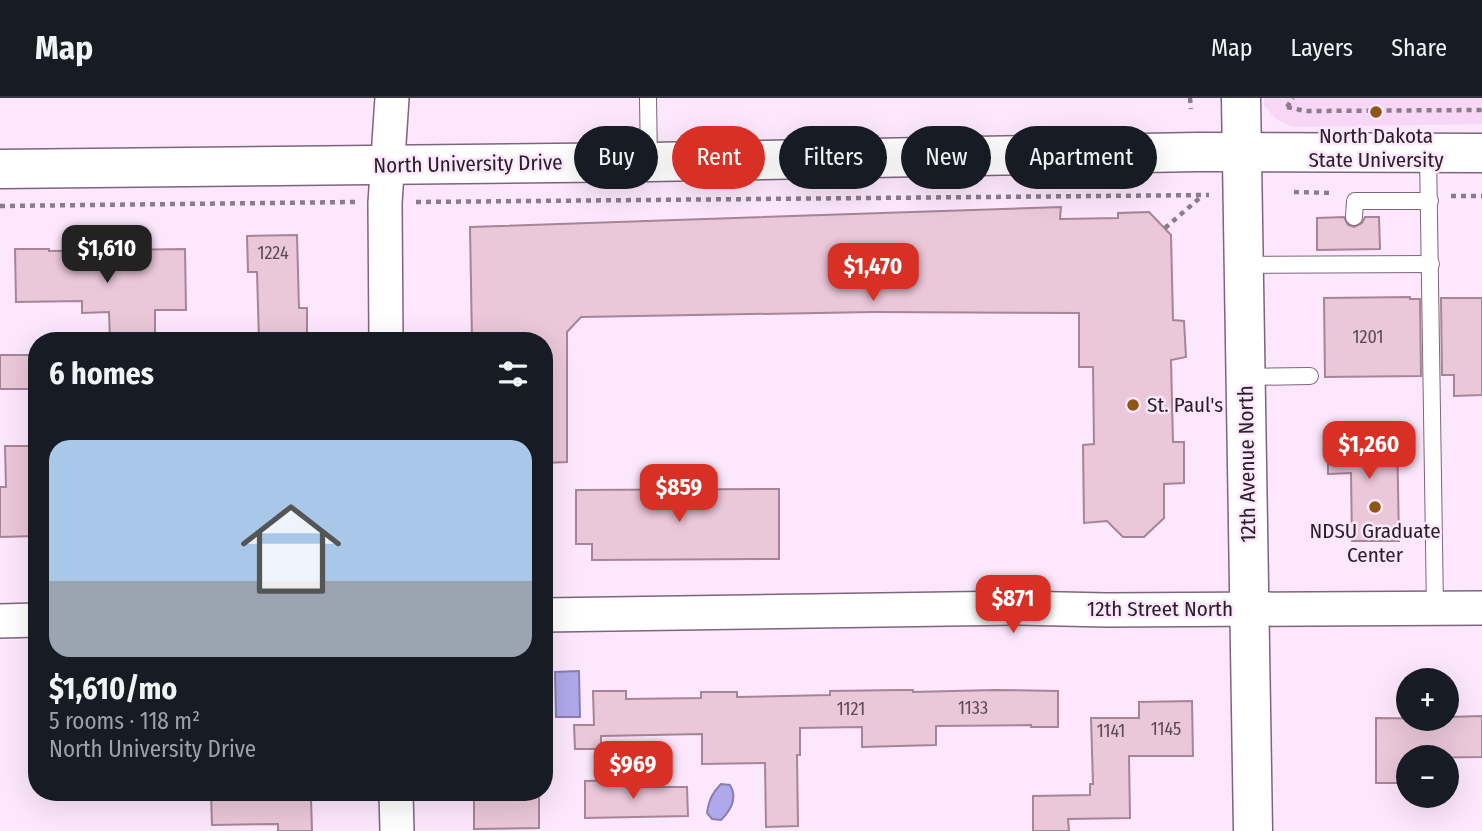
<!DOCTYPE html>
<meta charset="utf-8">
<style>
:root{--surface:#171b24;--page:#20242c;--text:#f1f3f6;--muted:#9ea1a6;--line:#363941;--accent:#d93025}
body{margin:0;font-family:"Fira Sans Condensed",sans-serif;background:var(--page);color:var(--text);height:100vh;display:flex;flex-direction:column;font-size:26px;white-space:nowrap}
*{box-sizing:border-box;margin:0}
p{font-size:23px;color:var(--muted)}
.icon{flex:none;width:38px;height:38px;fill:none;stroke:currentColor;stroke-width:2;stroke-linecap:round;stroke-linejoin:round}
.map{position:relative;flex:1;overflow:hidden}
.drawer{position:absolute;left:28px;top:234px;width:525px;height:469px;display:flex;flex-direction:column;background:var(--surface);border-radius:28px;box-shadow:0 7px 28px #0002}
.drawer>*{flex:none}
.top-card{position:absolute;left:574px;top:28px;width:665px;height:63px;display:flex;gap:14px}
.tools{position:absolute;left:1396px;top:570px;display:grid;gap:14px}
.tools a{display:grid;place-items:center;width:63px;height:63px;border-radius:50%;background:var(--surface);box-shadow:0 7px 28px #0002;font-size:35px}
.price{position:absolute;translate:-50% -60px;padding:0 16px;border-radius:14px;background:var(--accent);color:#fff;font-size:23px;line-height:46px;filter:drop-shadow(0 2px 4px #0008)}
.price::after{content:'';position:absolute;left:50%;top:42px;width:21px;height:16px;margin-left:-10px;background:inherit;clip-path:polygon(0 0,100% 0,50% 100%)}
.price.current{background:#222;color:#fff}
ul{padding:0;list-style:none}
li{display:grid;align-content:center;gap:14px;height:371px;padding:0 21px}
li span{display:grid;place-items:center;height:217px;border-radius:21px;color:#555}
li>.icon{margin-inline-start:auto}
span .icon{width:126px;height:126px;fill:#fffc;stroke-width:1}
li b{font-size:30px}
h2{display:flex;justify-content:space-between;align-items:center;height:84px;padding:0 21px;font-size:30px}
.tag{padding:0 24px;border-radius:32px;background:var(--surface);box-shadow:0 7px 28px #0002;font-size:24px;line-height:63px}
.tag.current{background:var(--accent);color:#fff}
header{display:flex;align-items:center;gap:42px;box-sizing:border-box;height:98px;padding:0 35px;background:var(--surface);border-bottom:2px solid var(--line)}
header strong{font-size:33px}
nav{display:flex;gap:38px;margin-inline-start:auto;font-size:24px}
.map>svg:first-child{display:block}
.built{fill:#f7d6f6}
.water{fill:#afa8ea;stroke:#877fb0;stroke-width:2}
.building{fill:#eac7d9;stroke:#a58596;stroke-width:2}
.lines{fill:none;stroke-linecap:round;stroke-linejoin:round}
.service-casing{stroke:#7d657c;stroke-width:18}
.minor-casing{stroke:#7d657c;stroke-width:36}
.secondary-casing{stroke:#7d657c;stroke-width:41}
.primary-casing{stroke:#7d657c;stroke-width:41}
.path{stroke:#8c7c8b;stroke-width:4.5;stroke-dasharray:5 5;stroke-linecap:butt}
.service{stroke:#fff;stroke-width:16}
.minor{stroke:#fff;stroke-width:33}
.secondary{stroke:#fff;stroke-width:38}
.primary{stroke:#fff;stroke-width:38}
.poi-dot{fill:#905413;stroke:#fde7fc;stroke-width:2.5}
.labels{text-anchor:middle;stroke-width:5;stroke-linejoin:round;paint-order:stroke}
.number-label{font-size:18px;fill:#5a4a55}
.poi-label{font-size:21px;fill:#2a2029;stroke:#fde7fc}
.street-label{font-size:21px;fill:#2a2029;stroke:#fde7fc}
</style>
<header>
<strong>Map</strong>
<nav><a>Map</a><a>Layers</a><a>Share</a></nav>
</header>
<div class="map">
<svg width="1482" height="733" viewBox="0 0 1482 733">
<rect width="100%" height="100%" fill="#fde7fc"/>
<path class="built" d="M1264,0H1482V26L1292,29L1276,21L1264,7Z"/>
<g class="water">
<path d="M579,573L580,619H556L555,574Z"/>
<path d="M721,686L730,687C738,700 731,712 721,722L712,721L707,715C709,702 712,695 721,686Z"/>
</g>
<g class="building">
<path d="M1061,109L1060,121L1118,120V115L1149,114L1171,137L1173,222L1184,223L1186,259L1171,262L1173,344H1184V385L1164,386V420L1144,439H1123L1107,423L1084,425L1083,347L1094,346L1093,269H1079V215L873,214L581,219L567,234V364L544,365V243H472L470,129Z"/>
<path d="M1344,119L1348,127L1354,129L1362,125L1365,119H1379L1380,151L1317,152V120Z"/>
<path d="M297,137L299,210H307V243H259L257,174H248L247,138Z"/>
<path d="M15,151H49V153L185,151L186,212H155V243H110L109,214L82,215V203L16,204Z"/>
<path d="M1410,199V201H1420L1421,278L1325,279L1324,200Z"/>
<path d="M1441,200H1482V297L1454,298V277H1442Z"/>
<rect x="0" y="257" width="37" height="34"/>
<path d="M1397,333L1399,443H1352L1351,375L1328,376V334Z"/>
<path d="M5,348H31L32,390H37V438L0,439V389H6Z"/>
<path d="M779,391V461L592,462V446H576V392Z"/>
<path d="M900,592H913V594L995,592L1058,593V629H1031V627L936,628V647L862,649V629L800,630V657H797L798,728L766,729L765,665L702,666V636L601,638V651H575L574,627H594L593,593H626V601L701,600V594H737V599L830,597V593Z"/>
<path d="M1192,603L1193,658H1129L1130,720L1068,721L1069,733H1033V698L1090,697V686H1093L1091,620H1139V604Z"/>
<path d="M1482,618V659L1409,660V685H1376V620L1447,621V619Z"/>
<path d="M626,682V689H687L688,718L585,720V683Z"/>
<path d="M211,695H235V701L311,700L312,733H278V726L212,727Z"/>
<path d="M474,695H539V730L474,731Z"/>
</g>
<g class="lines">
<g class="service-casing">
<g id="service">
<path d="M648,0L649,64"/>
<path d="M1428,55L1435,510"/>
<path d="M1354,119L1355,103H1430"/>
<path d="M1244,167L1431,166"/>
<path d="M1246,279L1310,278"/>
</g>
</g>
<g class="minor-casing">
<g id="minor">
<path d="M386,243L385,105L392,0"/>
<path d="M544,517L1017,510L1107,512L1482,510"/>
<path d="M0,523L37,522"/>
<path d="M396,695L397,733"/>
</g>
</g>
<g class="secondary-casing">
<path id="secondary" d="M1241,0L1253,733"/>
</g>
<g class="primary-casing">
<path id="primary" d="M0,71L649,64L1198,54L1482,55"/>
</g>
<g class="path">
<path d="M1190,0L1191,11"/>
<path d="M1287,9L1305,13L1482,12"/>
<path d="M1287,9L1293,0"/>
<path d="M1294,94L1334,95"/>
<path d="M1451,98H1482"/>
<path d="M416,104L1209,97"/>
<path d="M0,108L355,104"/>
<path d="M1165,130L1202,98"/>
</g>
<use href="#service" class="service"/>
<use href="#minor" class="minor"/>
<use href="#secondary" class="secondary"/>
<use href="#primary" class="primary"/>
</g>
<g class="poi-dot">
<circle cx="1376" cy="14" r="7"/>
<circle cx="1133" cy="307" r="7"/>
<circle cx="1375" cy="409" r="7"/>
</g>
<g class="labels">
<g class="number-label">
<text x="273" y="161">1224</text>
<text x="1368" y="245">1201</text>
<text x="973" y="616">1133</text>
<text x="851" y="617">1121</text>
<text x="1166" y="637">1145</text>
<text x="1111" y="639">1141</text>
</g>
<g class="poi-label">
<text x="1376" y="45">North Dakota<tspan x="1376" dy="24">State University</tspan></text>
<text x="1147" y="314" text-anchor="start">St. Paul's</text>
<text x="1375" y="440">NDSU Graduate<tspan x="1375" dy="24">Center</tspan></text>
</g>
<g class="street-label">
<text transform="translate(468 66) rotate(-1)" y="7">North University Drive</text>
<text transform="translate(1247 366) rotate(-91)" y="7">12th Avenue North</text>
<text x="1160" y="518">12th Street North</text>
</g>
</g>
</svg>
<div class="tools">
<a>+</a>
<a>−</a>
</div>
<b class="price current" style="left:107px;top:187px">$1,610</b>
<b class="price" style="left:873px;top:205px">$1,470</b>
<b class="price" style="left:1369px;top:383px">$1,260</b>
<b class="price" style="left:679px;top:426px">$859</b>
<b class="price" style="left:1013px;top:537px">$871</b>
<b class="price" style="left:633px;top:703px">$969</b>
<div class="top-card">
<a class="tag">Buy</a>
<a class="tag current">Rent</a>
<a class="tag">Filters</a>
<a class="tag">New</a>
<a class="tag">Apartment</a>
</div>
<section class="drawer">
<h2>6 homes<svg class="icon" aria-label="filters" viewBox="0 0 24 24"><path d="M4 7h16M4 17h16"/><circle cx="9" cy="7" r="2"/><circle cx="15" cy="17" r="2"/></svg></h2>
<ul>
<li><span style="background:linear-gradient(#a9c7e8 65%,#9aa5b1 0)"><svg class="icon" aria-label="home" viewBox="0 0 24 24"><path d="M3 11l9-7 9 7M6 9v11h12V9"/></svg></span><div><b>$1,610/mo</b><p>5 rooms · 118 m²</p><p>North University Drive</p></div></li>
</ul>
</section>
</div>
